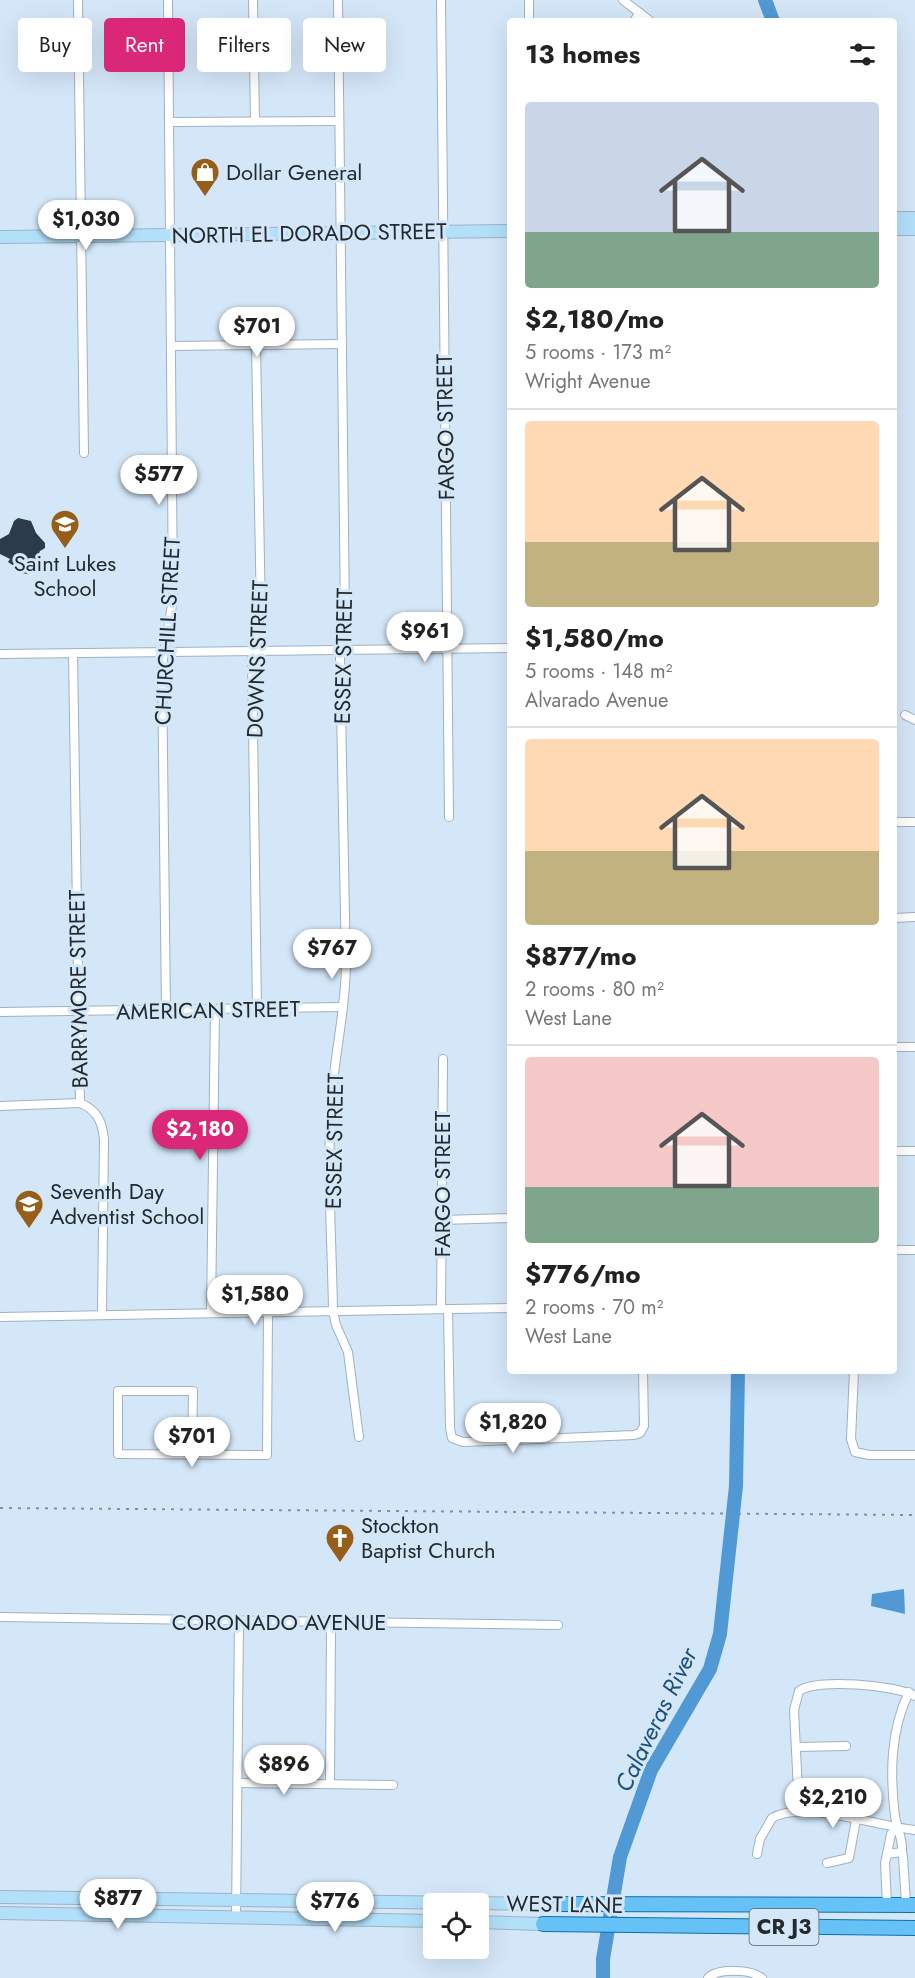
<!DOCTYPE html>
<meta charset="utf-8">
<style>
:root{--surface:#fff;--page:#f6f6f6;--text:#222;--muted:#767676;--line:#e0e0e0;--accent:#db2777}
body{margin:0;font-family:Jost,sans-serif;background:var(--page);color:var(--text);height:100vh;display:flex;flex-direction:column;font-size:22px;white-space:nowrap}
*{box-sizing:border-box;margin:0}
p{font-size:20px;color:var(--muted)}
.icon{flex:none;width:33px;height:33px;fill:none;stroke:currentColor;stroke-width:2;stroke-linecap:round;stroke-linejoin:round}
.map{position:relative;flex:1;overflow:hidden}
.sheet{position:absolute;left:507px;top:18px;width:390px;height:1356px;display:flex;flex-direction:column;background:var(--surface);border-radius:6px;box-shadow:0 6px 24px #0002}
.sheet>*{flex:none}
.guide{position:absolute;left:18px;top:18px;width:399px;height:54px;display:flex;gap:12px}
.controls{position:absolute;left:423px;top:1893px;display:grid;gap:12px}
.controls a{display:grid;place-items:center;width:66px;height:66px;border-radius:6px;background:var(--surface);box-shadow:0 6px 24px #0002;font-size:30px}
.price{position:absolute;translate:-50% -51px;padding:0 14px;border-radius:21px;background:#fff;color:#222;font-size:20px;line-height:39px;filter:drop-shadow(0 2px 3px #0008)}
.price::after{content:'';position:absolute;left:50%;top:36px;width:18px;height:14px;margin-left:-9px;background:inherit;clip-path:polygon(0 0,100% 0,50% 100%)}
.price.on{background:var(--accent);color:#fff}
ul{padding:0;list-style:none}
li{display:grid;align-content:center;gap:12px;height:318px;padding:0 18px}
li+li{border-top:2px solid var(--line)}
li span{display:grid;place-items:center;height:186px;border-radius:6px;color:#555}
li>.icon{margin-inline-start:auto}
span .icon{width:108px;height:108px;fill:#fffc;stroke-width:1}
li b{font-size:26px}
h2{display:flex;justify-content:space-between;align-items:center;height:72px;padding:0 18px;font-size:26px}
.tag{padding:0 21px;border-radius:6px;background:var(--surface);box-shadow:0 6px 24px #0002;font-size:21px;line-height:54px}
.tag.on{background:var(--accent);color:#fff}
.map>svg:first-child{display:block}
.water{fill:#5199d5}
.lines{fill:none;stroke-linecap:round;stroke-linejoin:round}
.river{stroke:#5199d5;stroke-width:14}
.building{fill:#2c3b49}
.street-casing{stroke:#9fb1c2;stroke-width:10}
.secondary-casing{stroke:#9fb1c2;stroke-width:14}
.primary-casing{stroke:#0c70ad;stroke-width:16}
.street{stroke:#fff;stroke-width:8}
.secondary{stroke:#b2e0fb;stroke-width:12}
.primary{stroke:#66c1f7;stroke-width:14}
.rail{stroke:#84919e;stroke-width:2;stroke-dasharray:3 6;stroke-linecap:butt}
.labels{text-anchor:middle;stroke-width:6;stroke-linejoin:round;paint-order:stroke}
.shield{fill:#d4e7f9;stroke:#57626c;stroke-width:1.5}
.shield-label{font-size:21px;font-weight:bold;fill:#22292f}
.poi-label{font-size:22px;fill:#22292f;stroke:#d4e7f9;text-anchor:start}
.street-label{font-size:22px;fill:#22292f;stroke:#d4e7f9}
.water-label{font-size:24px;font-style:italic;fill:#1d517a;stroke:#d4e7f9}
</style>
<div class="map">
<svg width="915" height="1978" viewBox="0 0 915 1978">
<rect width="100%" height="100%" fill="#d4e7f9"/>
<path class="water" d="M904,1589L905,1614L871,1606L872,1594Z"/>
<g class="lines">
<g class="river">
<path d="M765,0L773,21"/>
<path d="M603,1978V1959L620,1857L651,1770L710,1669L720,1634L736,1486L738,1371"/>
</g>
</g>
<path class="building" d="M18,518L31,521L36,533L45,543V548L40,551L32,571L27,574L14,571V566L8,562L10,559L0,554V539L9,534L14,521Z"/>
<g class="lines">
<g class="street-casing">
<g id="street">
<path d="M78,0L84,453"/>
<path d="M253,0L255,120"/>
<path d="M338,0L345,618L340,657L346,967C345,1015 333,1061 331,1109C327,1175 332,1244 333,1311L336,1325L348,1352L359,1437"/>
<path d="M441,0L449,817"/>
<path d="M529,0V21"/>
<path d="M623,0L650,21"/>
<path d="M634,21L640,13"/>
<path d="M171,122L339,121"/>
<path d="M256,345L261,615L252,659L257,1009"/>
<path d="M171,346L342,344"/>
<path d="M0,654L510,648"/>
<path d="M73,654L80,1103"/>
<path d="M905,715L915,720"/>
<path d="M894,822H915"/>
<path d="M894,918L915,917"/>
<path d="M166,1011L162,665L173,599L168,0"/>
<path d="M0,1012L343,1007"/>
<path d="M894,1047H915"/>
<path d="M80,1103C97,1110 102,1121 104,1139L102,1313"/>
<path d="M0,1106L80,1103"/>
<path d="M894,1151H915"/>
<path d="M442,1220L510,1218"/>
<path d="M894,1250H915"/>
<path d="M441,1309L443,1059"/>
<path d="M448,1309L450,1428L452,1438L463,1442L634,1435L640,1433L644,1426L643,1371"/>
<path d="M211,1313L215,1010"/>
<path d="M0,1317L510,1308"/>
<path d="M854,1371L851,1439L855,1452L869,1455H915"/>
<path d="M192,1455L193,1391H118V1454L267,1455L268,1313"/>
<path d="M0,1617L558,1625"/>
<path d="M796,1747L846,1746"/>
<path d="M238,1783L393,1785"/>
<path d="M330,1784L331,1623"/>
<path d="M799,1811L794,1710L799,1691C816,1678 896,1685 915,1696"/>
<path d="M902,1852C903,1838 897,1829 895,1816C890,1774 890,1731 909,1692"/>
<path d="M757,1854L760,1839L772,1818C805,1799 878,1827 915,1830"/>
<path d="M887,1854L891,1834L897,1828"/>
<path d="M827,1863L849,1858L856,1820"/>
<path d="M887,1904L885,1863L887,1854L902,1852L903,1857L906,1904"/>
<path d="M236,1918L239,1622"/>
<path d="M708,1978C718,1968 751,1969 762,1978"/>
</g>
</g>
<g class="secondary-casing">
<g id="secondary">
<path d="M894,218H915"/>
<path d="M894,229H915"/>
<path d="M0,237L510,231"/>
<path d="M0,1897L544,1904"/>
<path d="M0,1913L434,1921"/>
<path d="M478,1922L543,1924"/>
</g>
</g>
<g class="primary-casing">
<g id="primary">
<path d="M544,1904L915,1905"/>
<path d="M543,1924L915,1928"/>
</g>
</g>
<use href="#street" class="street"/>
<use href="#secondary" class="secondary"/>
<use href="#primary" class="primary"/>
<path class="rail" d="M0,1508L915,1515"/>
</g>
<defs>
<g id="shop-pin" transform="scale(1.5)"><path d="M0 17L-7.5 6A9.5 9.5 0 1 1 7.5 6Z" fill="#975e1a" stroke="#d4e7f9"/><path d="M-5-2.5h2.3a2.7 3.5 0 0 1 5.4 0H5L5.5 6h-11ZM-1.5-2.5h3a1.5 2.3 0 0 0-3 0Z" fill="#fff"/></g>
<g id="school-pin" transform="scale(1.5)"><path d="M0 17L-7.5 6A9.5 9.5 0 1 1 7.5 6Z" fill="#975e1a" stroke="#d4e7f9"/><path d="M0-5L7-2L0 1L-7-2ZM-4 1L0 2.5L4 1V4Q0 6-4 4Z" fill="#fff"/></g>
<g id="church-pin" transform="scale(1.5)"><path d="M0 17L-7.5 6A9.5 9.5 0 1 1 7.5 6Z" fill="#975e1a" stroke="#d4e7f9"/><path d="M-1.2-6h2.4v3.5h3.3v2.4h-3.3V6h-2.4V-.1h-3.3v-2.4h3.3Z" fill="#fff"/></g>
</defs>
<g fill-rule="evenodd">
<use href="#shop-pin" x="205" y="172"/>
<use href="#school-pin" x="65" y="524"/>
<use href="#school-pin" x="29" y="1204"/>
<use href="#church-pin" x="340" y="1538"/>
</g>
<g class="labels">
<rect class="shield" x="749.5" y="1909" width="69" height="36" rx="4.5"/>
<g class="shield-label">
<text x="784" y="1934">CR J3</text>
</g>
<g class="poi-label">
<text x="226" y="180">Dollar General</text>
<text x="65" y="571" text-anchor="middle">Saint Lukes<tspan x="65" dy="25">School</tspan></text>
<text x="50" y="1199">Seventh Day<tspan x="50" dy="25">Adventist School</tspan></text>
<text x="361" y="1533">Stockton<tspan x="361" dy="25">Baptist Church</tspan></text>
</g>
<g class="street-label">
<text transform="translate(309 233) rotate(-1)" y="8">NORTH EL DORADO STREET</text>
<text transform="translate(445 427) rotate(-91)" y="8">FARGO STREET</text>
<text transform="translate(167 631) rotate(-87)" y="8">CHURCHILL STREET</text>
<text transform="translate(343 656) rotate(-89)" y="8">ESSEX STREET</text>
<text transform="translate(257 659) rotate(-88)" y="8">DOWNS STREET</text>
<text transform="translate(78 989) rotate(-91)" y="8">BARRYMORE STREET</text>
<text transform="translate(208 1010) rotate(-1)" y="8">AMERICAN STREET</text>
<text transform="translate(334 1141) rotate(-89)" y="8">ESSEX STREET</text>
<text transform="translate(442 1184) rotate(-90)" y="8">FARGO STREET</text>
<text x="279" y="1630">CORONADO AVENUE</text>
<text transform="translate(565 1904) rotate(1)" y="8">WEST LANE</text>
</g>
<g class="water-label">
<text transform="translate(656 1720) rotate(-64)" y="8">Calaveras River</text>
</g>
</g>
</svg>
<div class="controls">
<a><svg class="icon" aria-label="locate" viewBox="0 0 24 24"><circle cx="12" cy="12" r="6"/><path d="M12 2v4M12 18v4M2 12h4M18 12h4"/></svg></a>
</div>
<b class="price" style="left:86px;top:251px">$1,030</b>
<b class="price" style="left:257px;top:358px">$701</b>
<b class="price" style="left:159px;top:506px">$577</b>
<b class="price" style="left:425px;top:663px">$961</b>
<b class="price" style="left:332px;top:980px">$767</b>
<b class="price on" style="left:200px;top:1161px">$2,180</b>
<b class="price" style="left:255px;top:1326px">$1,580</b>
<b class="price" style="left:513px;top:1454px">$1,820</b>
<b class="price" style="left:192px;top:1468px">$701</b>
<b class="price" style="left:284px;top:1796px">$896</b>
<b class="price" style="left:833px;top:1829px">$2,210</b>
<b class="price" style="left:118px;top:1930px">$877</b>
<b class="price" style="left:335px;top:1933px">$776</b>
<div class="guide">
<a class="tag">Buy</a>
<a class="tag on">Rent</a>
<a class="tag">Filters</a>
<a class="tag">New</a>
</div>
<section class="sheet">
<h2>13 homes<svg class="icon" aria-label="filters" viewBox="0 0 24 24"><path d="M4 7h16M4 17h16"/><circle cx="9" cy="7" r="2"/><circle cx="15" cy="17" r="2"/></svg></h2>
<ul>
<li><span style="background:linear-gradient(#c9d6e8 70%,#7fa58c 0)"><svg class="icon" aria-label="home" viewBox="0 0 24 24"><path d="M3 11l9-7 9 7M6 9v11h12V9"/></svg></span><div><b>$2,180/mo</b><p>5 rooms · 173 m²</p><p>Wright Avenue</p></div></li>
<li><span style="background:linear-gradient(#ffd9b3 65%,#c2b280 0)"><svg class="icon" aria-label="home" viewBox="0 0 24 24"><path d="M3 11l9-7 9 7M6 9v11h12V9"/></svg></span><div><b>$1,580/mo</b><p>5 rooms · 148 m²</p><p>Alvarado Avenue</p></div></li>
<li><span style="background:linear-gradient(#ffd9b3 60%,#c2b280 0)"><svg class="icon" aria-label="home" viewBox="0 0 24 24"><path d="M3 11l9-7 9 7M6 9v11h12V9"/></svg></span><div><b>$877/mo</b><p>2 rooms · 80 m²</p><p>West Lane</p></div></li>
<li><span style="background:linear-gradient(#f6c9c9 70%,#7fa58c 0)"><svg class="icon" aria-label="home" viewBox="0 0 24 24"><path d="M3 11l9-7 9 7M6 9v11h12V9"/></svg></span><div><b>$776/mo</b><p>2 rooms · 70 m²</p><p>West Lane</p></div></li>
</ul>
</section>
</div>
